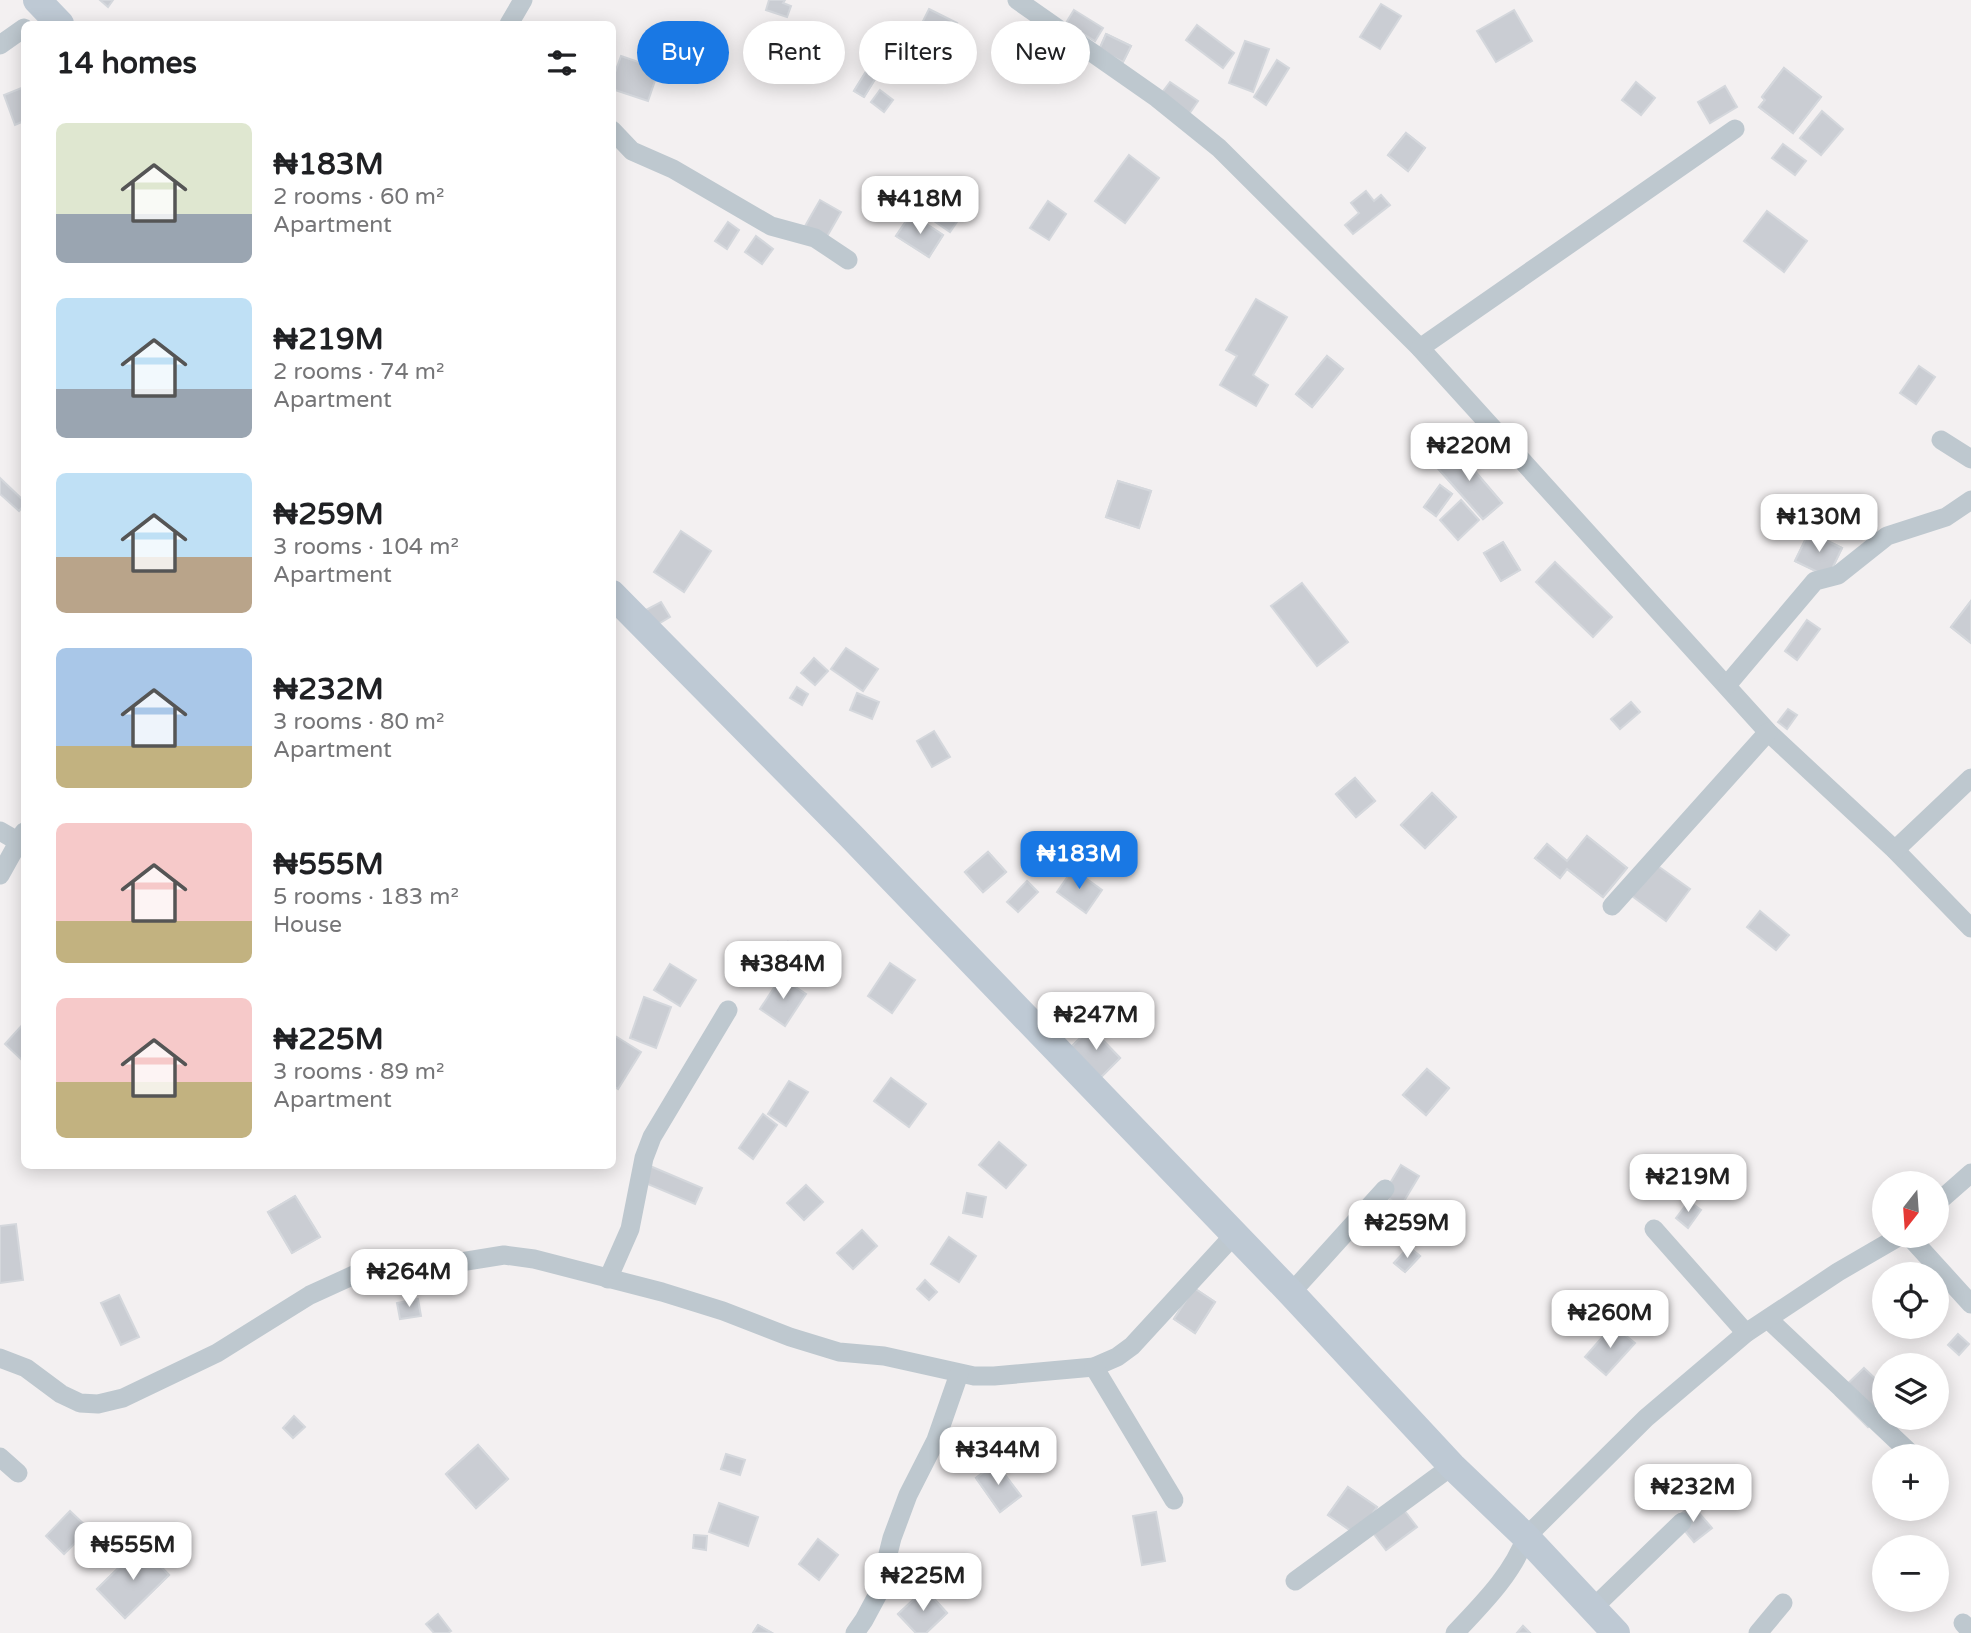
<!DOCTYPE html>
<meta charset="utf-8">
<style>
:root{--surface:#fff;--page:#f2f2f2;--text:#202124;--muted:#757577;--accent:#1978e4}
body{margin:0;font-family:"Varela Round",sans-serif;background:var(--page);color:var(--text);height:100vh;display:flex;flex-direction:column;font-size:26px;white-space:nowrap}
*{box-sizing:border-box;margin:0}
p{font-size:23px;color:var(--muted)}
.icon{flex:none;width:38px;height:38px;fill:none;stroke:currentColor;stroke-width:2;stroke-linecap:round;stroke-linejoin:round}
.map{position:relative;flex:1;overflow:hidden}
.details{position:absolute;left:21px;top:21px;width:595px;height:1148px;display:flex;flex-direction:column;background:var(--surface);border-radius:10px;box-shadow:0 4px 18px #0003}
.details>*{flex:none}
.top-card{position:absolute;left:637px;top:21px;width:665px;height:63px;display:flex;gap:14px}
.needle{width:46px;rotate:197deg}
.buttons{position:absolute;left:1872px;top:1171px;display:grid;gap:14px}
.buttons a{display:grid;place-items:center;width:77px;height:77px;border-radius:50%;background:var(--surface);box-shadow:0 4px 18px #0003;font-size:35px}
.price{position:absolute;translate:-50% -60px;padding:0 16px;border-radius:14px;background:#fff;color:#222;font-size:23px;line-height:46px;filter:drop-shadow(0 2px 4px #0008)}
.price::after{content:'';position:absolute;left:50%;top:42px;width:21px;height:16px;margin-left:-10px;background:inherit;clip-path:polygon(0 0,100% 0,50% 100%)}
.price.active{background:var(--accent);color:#fff}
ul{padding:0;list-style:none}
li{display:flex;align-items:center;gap:21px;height:175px;padding:0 35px}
li span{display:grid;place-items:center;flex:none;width:196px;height:140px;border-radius:10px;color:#555}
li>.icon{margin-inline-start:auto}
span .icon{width:84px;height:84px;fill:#fffc;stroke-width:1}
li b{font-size:30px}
h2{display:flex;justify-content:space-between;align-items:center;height:84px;padding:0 35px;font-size:30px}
.chip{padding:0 24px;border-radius:32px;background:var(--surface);box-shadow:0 4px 18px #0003;font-size:24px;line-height:63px}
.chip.active{background:var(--accent);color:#fff}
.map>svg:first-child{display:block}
.building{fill:#cacdd3;stroke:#d4d7dc;stroke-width:2}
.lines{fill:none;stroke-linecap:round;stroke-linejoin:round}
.street{stroke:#bec8cf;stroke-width:19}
.secondary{stroke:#bec9d4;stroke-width:28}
</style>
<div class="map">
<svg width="1971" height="1633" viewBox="0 0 1971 1633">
<rect width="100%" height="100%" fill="#f3f0f1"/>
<g class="building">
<path d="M100,0H113L108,7Z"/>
<path d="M769,0H785L783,3L791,6L787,17L766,10Z"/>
<path d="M1381,4L1401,16L1380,49L1360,37Z"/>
<path d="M929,9L957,23L937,63L909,49Z"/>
<path d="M1074,10L1103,28L1095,41L1066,23Z"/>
<path d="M1514,10L1532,41L1496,62L1477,31Z"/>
<path d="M1197,25L1234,53L1223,68L1186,40Z"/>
<path d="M1106,34L1131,46L1123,62L1099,50Z"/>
<path d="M1106,34L1131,46L1123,62L1099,50Z"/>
<path d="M659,36L697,59L686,76L649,53Z"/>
<path d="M1245,41L1269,49L1253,92L1229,83Z"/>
<path d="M621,56L659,69L648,101L612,89V81Z"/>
<path d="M1277,60L1289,68L1266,105L1254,97Z"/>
<path d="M870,65L880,71L864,97L854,91Z"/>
<path d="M870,65L880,71L864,97L854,91Z"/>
<path d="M1784,68L1821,97L1793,133L1759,107L1765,100L1762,97Z"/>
<path d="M1784,68L1821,97L1793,133L1759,107L1765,100L1762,97Z"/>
<path d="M1170,82L1198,101L1189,114L1161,94Z"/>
<path d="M1636,82L1655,98L1641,115L1622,100Z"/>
<path d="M1725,86L1737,107L1710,123L1698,102Z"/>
<path d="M24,87V121L15,125L4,95Z"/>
<path d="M880,90L893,100L884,112L871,102Z"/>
<path d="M1822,111L1843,129L1821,155L1800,138Z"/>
<path d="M1406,133L1425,148L1408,171L1388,155Z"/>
<path d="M1406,133L1425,148L1408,171L1388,155Z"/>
<path d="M1783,144L1806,161L1795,175L1772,158Z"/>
<path d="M1129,155L1159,178L1125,223L1095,201Z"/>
<path d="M943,185L962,197L955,207L963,213L950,232L924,214Z"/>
<path d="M1366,191L1374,201L1381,195L1390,205L1353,234L1345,225L1359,213L1351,203Z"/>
<path d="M820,200L841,212L821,247L800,235Z"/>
<path d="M1048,201L1066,214L1049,240L1030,228Z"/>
<path d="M1767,211L1807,241L1784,272L1744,241Z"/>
<path d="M911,214L943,235L929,257L896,236Z"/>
<path d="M911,214L943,235L929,257L896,236Z"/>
<path d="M728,222L739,230L727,249L715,241Z"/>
<path d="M756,236L773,249L762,264L745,252Z"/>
<path d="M1256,299L1287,317L1253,375L1268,385L1256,406L1220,385L1237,356L1226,350Z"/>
<path d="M1327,356L1343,369L1312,407L1296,394Z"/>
<path d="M1327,356L1343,369L1312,407L1296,394Z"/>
<path d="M1919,366L1935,377L1916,404L1900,393Z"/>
<path d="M1455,448L1502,503L1483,519L1435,465Z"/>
<path d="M1455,448L1502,503L1483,519L1435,465Z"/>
<path d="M0,478L24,501V505L19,511L0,494Z"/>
<path d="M1118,481L1151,491L1139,528L1106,517Z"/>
<path d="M1118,481L1151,491L1139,528L1106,517Z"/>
<path d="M1440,485L1452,494L1436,516L1424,507Z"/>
<path d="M1440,485L1452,494L1436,516L1424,507Z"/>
<path d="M1461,500L1479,520L1458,540L1440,520Z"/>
<path d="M681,531L711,551L684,592L654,572Z"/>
<path d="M1809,532L1842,548L1828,577L1795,561Z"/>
<path d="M1809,532L1842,548L1828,577L1795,561Z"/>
<path d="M1503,542L1520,570L1501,581L1484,553Z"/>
<path d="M1503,542L1520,570L1501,581L1484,553Z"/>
<path d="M1555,562L1612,617L1593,637L1536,582Z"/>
<path d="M1302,583L1348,642L1317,666L1271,606Z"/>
<path d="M1971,601V643L1951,627Z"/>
<path d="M1971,601V643L1951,627Z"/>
<path d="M661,602L670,617L653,627L644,611Z"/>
<path d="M1807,620L1820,629L1797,660L1785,651Z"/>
<path d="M846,648L878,669L863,691L831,669Z"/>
<path d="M814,658L828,671L815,685L801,673Z"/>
<path d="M797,687L808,694L802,705L790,698Z"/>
<path d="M857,693L879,702L872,719L850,710Z"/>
<path d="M1631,702L1640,712L1620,729L1611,719Z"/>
<path d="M1788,709L1797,715L1787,729L1778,722Z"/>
<path d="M934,731L950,757L932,767L917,741Z"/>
<path d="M1355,778L1375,801L1356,817L1336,794Z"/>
<path d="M1355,778L1375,801L1356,817L1336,794Z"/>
<path d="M1432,793L1456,817L1425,848L1401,825Z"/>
<path d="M1432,793L1456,817L1425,848L1401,825Z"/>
<path d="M1587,836L1627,868L1603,897L1567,869L1560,878L1535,858L1547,844L1567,861Z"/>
<path d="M1587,836L1627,868L1603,897L1567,869L1560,878L1535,858L1547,844L1567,861Z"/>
<path d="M988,852L1006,872L983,892L965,872Z"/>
<path d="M988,852L1006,872L983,892L965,872Z"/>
<path d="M1655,864L1690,889L1666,921L1632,896Z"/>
<path d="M1073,869L1102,890L1086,913L1057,892Z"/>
<path d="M1027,881L1038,892L1018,912L1007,902Z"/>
<path d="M1760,911L1789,935L1776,950L1747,927Z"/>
<path d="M788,942L799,952L786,967L775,957Z"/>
<path d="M788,942L799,952L786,967L775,957Z"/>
<path d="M890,963L915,980L892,1013L868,996Z"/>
<path d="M670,964L696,980L680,1006L654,990Z"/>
<path d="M781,977L806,994L785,1026L760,1009Z"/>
<path d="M644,997L671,1007L656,1048L630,1038Z"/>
<path d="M24,1023V1062L5,1044Z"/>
<path d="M1091,1028L1120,1058L1101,1077L1071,1047Z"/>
<path d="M1091,1028L1120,1058L1101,1077L1071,1047Z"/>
<path d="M612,1034L641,1052L618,1089L612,1085Z"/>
<path d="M1427,1069L1449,1088L1426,1115L1403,1095Z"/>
<path d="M1427,1069L1449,1088L1426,1115L1403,1095Z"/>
<path d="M891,1078L926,1104L909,1127L874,1101Z"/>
<path d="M789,1081L808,1092L786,1126L768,1114Z"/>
<path d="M763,1114L777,1125L753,1159L739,1148Z"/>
<path d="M999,1142L1026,1165L1006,1188L979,1165Z"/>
<path d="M1401,1165L1419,1176L1401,1206L1383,1195Z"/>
<path d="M650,1166L702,1188L695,1204L643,1182Z"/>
<path d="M806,1185L823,1202L804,1220L787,1203Z"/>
<path d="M967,1193L986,1197L982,1217L963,1213Z"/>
<path d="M295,1196L320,1237L292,1253L268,1212Z"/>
<path d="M295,1196L320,1237L292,1253L268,1212Z"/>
<path d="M1689,1201L1701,1210L1688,1228L1676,1218Z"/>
<path d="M16,1224L23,1280L0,1283V1226Z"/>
<path d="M862,1230L877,1246L853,1269L837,1253Z"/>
<path d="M949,1237L976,1256L959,1282L931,1264Z"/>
<path d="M1409,1247L1420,1256L1405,1272L1394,1263Z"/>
<path d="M1409,1247L1420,1256L1405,1272L1394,1263Z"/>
<path d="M925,1280L937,1292L929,1300L917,1289Z"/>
<path d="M1194,1288L1215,1302L1195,1333L1174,1319Z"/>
<path d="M1194,1288L1215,1302L1195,1333L1174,1319Z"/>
<path d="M119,1295L139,1337L121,1345L101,1303Z"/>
<path d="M418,1299L421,1316L400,1319L397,1303Z"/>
<path d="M1613,1325L1635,1343L1606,1375L1585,1357Z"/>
<path d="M1958,1334L1969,1344L1959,1355L1948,1345Z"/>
<path d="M1864,1368L1885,1388V1410L1868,1427L1836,1395Z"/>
<path d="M294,1416L305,1427L293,1438L283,1428Z"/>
<path d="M478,1445L508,1479L476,1508L446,1474Z"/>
<path d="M478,1445L508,1479L476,1508L446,1474Z"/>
<path d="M726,1454L745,1460L740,1475L721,1469Z"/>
<path d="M996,1463L1021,1496L1000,1512L976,1478Z"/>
<path d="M996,1463L1021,1496L1000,1512L976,1478Z"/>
<path d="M1348,1487L1377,1507L1357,1535L1328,1515Z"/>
<path d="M1348,1487L1377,1507L1357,1535L1328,1515Z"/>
<path d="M719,1503L758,1517L748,1546L709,1532Z"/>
<path d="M1692,1505L1712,1528L1694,1542L1675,1519Z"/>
<path d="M1404,1510L1417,1527L1386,1550L1373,1533Z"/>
<path d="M70,1511L89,1529L64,1554L46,1536Z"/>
<path d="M1156,1512L1165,1561L1142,1565L1133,1516Z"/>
<path d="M694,1535L707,1536L706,1550L693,1548Z"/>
<path d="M818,1539L838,1555L819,1580L799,1564Z"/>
<path d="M141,1546L169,1575L125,1618L97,1589Z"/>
<path d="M141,1546L169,1575L125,1618L97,1589Z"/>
<path d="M925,1589L947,1613L926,1633H916L898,1614Z"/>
<path d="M925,1589L947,1613L926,1633H916L898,1614Z"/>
<path d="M438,1614L451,1631L448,1633H434L426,1624Z"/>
<path d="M758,1625L772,1633H753Z"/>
<path d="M758,1625L772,1633H753Z"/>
<path d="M1523,1626L1530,1633H1517Z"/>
<path d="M1523,1626L1530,1633H1517Z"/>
</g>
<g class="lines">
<g class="street">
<path d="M1017,0L1157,98L1219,148L1420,348L1768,732L1895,850L1971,928"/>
<path d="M509,24L523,0"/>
<path d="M0,45L24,28"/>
<path d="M612,130L632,151L673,169L771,226L815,238L848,260"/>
<path d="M1420,348L1735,129"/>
<path d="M1941,440L1971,459"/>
<path d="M1727,685L1815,581L1838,575L1887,536L1946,517L1971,500"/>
<path d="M0,831L19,842"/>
<path d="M1895,850L1971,778"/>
<path d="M0,875L24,832"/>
<path d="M1612,906L1768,732"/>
<path d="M1937,1203L1971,1173"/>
<path d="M1654,1229L1746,1333"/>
<path d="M1909,1236L1971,1304"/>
<path d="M608,1279L630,1229L644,1158L652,1137L728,1010"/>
<path d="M1291,1293L1385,1189"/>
<path d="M1768,1319L1909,1452"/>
<path d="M0,1358L26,1368L61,1394L80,1403L98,1404L123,1398L217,1353L310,1295L356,1274L378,1268H424L504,1255L534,1259L662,1292L723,1311L790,1337L839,1352L884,1356L974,1376H994L1094,1367L1117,1357L1132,1346L1234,1235"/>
<path d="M1094,1367L1174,1500"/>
<path d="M0,1457L18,1473"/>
<path d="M1295,1581L1452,1466"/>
<path d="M1593,1608L1682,1522"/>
<path d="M1963,1623L1971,1632"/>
<path d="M855,1633L864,1620L878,1594L892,1538L908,1495L936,1440L959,1374"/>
<path d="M1455,1633C1482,1604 1512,1575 1526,1537L1646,1418L1746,1333L1838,1272L1900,1236"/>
<path d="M1758,1633L1783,1603"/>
</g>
<g class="secondary">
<path d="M37,0L60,24"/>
<path d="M612,594L851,836L1291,1293L1452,1466L1526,1537L1616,1633"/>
</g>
</g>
</svg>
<div class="buttons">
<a><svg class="needle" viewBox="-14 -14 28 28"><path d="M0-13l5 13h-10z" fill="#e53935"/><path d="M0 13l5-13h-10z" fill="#757577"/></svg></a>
<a><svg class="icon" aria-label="locate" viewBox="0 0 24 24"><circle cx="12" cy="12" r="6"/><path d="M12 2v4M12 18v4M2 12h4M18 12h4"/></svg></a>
<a><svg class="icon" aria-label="layers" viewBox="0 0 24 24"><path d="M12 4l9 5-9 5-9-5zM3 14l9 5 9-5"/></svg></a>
<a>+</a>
<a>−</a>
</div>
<b class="price" style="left:920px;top:236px">₦418M</b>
<b class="price" style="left:1469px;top:483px">₦220M</b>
<b class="price" style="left:1819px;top:554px">₦130M</b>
<b class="price active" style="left:1079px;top:891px">₦183M</b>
<b class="price" style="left:783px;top:1001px">₦384M</b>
<b class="price" style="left:1096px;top:1052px">₦247M</b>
<b class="price" style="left:1688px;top:1214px">₦219M</b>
<b class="price" style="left:1407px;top:1260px">₦259M</b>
<b class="price" style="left:409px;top:1309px">₦264M</b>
<b class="price" style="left:1610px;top:1350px">₦260M</b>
<b class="price" style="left:998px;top:1487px">₦344M</b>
<b class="price" style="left:1693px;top:1524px">₦232M</b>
<b class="price" style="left:133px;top:1582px">₦555M</b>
<b class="price" style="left:923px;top:1613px">₦225M</b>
<div class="top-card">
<a class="chip active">Buy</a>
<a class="chip">Rent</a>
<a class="chip">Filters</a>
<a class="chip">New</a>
</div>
<section class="details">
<h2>14 homes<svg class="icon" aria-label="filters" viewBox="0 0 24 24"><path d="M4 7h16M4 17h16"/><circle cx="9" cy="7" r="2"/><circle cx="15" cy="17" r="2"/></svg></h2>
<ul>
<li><span style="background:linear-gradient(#dfe7d0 65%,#9aa5b1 0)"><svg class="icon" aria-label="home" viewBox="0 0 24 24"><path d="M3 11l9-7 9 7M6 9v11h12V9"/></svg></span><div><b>₦183M</b><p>2 rooms · 60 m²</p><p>Apartment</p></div></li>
<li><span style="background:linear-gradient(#bfe0f5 65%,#9aa5b1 0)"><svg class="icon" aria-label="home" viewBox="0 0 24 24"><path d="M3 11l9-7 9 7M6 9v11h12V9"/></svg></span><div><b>₦219M</b><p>2 rooms · 74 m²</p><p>Apartment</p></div></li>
<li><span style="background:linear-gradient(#bfe0f5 60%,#b9a48a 0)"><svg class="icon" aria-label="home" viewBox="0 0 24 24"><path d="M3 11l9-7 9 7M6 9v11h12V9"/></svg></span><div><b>₦259M</b><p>3 rooms · 104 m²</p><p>Apartment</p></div></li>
<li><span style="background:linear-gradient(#a9c7e8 70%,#c2b280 0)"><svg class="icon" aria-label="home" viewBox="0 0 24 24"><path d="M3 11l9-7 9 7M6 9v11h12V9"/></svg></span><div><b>₦232M</b><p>3 rooms · 80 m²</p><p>Apartment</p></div></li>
<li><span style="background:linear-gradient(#f6c9c9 70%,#c2b280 0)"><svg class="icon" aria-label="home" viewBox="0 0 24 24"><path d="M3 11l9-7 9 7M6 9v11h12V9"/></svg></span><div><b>₦555M</b><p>5 rooms · 183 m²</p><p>House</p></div></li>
<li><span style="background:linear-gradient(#f6c9c9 60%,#c2b280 0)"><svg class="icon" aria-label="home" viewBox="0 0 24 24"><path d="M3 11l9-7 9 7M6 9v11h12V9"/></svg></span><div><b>₦225M</b><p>3 rooms · 89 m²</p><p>Apartment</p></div></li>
</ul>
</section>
</div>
